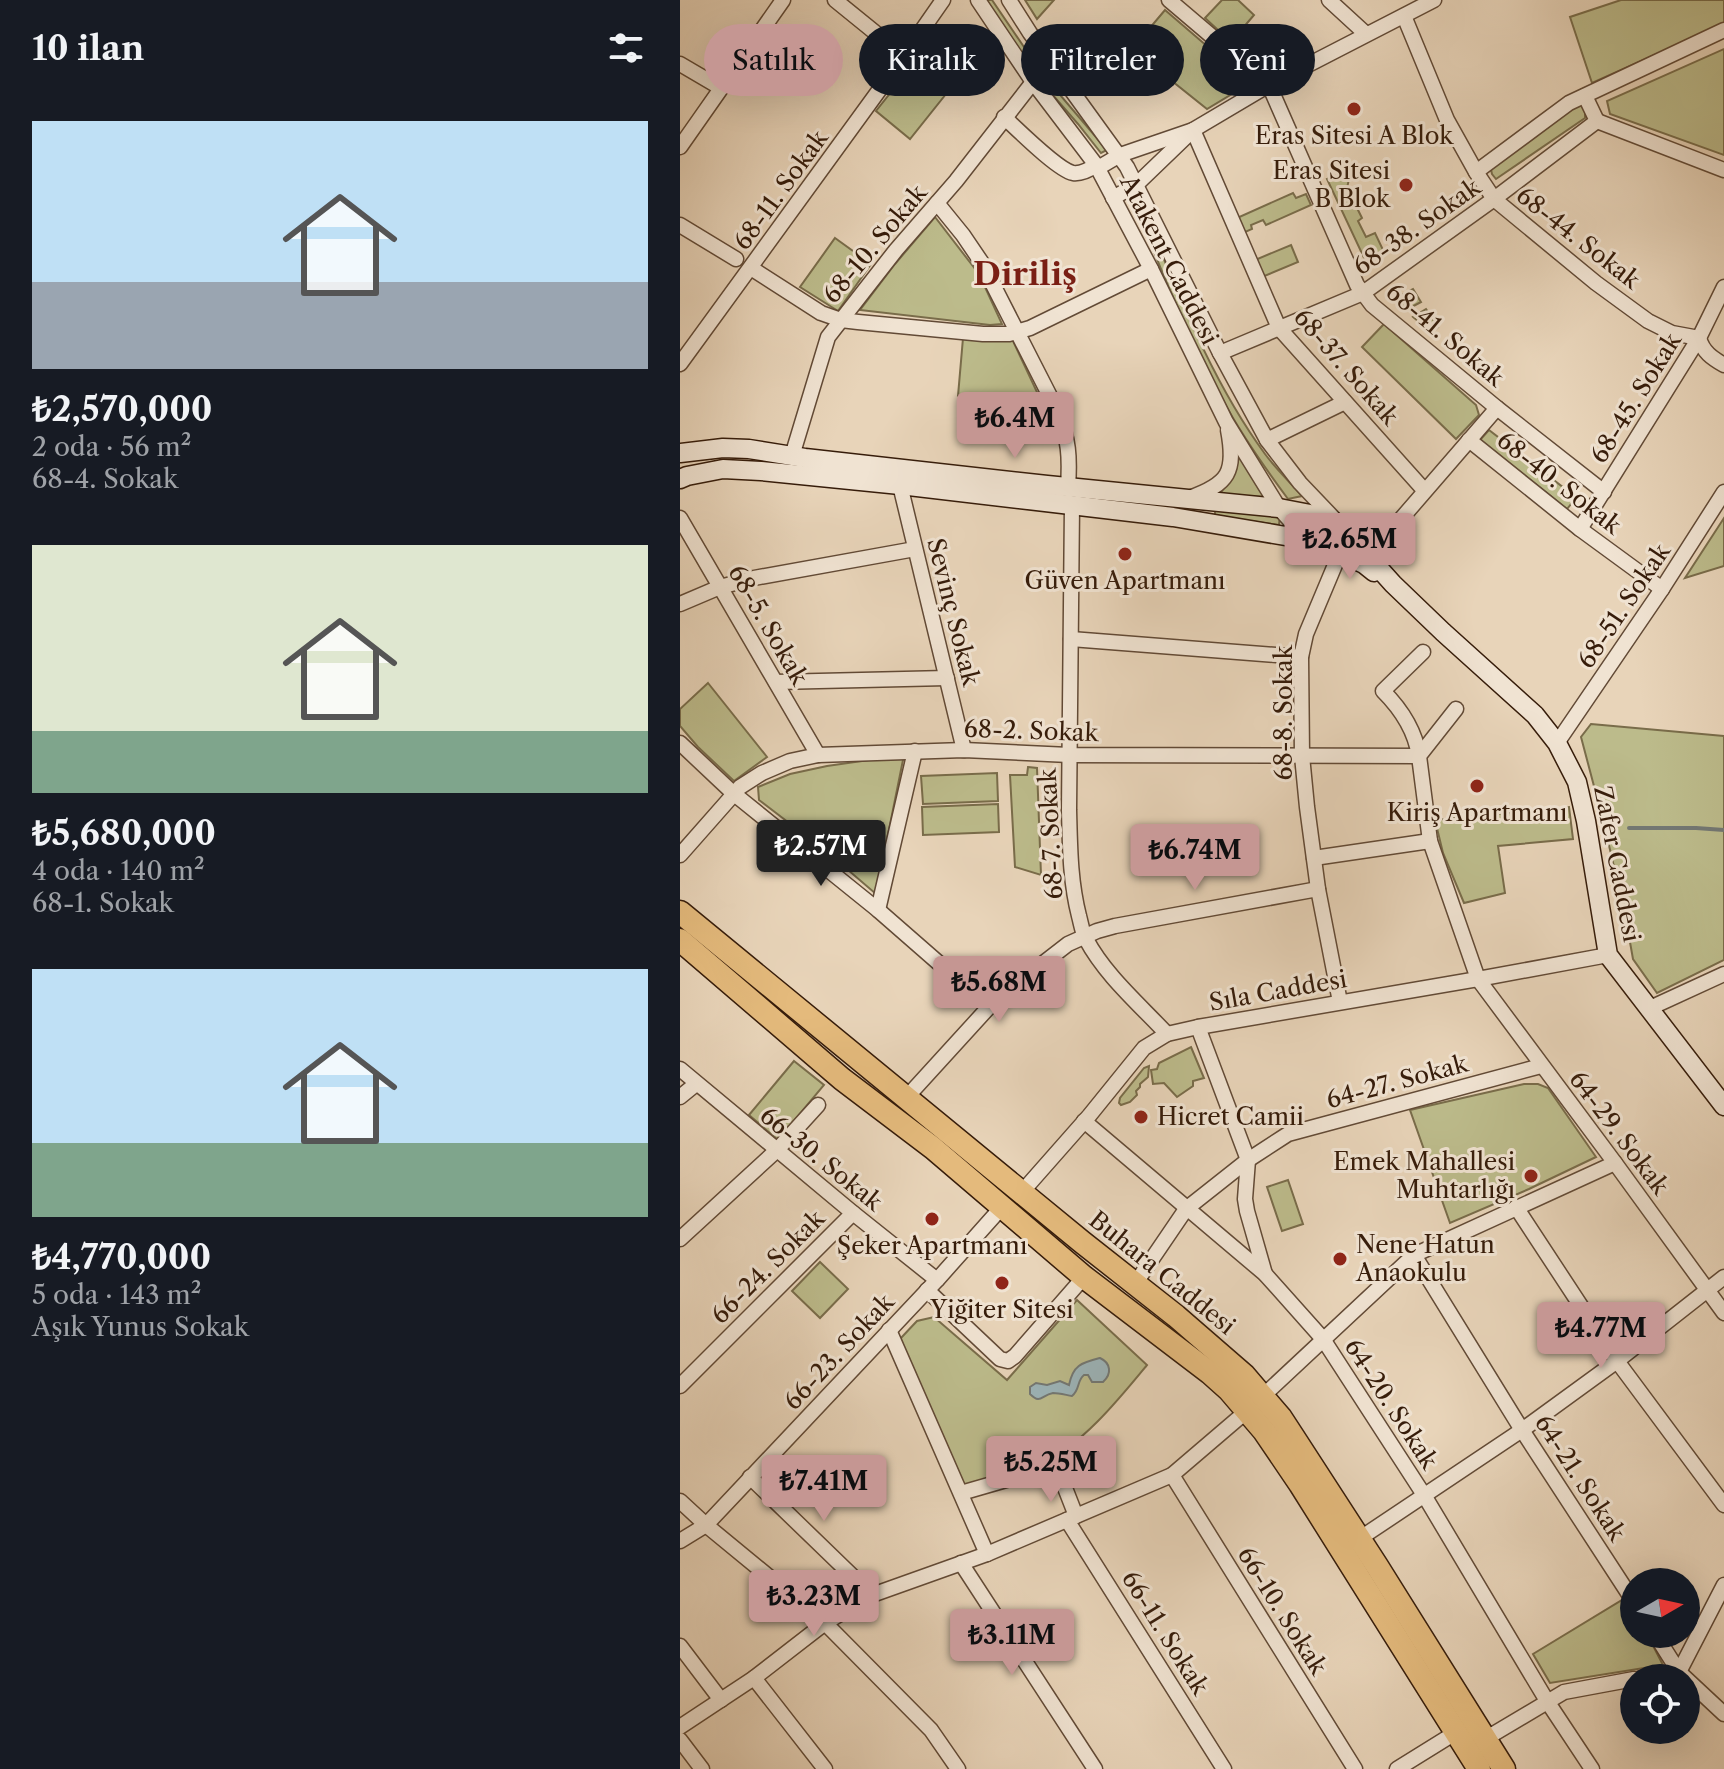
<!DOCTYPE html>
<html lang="tr">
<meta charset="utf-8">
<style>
:root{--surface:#171b24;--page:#242831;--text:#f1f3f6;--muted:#9ea1a6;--accent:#c59692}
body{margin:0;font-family:"Libre Caslon Text",serif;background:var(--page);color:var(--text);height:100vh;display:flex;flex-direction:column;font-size:30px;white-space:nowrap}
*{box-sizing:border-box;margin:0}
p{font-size:26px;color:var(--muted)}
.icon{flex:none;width:44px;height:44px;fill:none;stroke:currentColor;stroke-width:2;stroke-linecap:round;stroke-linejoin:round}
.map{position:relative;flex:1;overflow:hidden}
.drawer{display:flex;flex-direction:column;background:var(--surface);width:680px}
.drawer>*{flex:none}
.hud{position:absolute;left:24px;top:24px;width:760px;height:72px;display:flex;gap:16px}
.needle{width:52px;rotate:81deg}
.buttons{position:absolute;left:940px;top:1568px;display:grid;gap:16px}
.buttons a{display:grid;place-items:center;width:80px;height:80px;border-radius:50%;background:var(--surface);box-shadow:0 8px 32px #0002;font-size:40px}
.price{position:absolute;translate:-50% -68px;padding:0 18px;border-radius:8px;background:var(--accent);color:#111;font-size:26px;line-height:52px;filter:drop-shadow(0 2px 4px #0008)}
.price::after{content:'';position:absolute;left:50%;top:48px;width:24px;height:18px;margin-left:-12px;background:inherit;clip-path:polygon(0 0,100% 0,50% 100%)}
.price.on{background:#222;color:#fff}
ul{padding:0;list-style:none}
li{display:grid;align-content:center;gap:16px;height:424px;padding:0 32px}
li span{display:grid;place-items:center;height:248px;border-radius:0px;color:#555}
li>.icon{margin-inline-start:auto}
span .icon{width:144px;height:144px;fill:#fffc;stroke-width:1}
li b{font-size:34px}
h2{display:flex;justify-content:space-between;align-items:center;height:96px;padding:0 32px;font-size:34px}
.pill{padding:0 28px;border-radius:36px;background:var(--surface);box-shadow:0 8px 32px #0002;font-size:28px;line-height:72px}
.pill.on{background:var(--accent);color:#111}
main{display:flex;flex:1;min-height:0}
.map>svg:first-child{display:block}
.green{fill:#bcbb8b;stroke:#796c4a;stroke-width:2}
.water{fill:#9cb5ba;stroke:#737874;stroke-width:2}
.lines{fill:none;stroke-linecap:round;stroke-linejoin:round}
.stream{stroke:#737874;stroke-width:4}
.street-casing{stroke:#624a36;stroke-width:17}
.secondary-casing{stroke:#361c0a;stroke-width:21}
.primary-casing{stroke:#361c0a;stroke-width:25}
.street{stroke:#f0e3d2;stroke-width:14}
.secondary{stroke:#f0e3d2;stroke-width:18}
.primary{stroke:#e4ba7c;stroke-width:22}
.poi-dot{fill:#8f2418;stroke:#f0e3d2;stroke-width:3}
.labels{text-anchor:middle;stroke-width:6;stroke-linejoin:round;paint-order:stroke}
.poi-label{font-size:24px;fill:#361c0a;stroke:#f0e3d2}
.street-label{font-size:24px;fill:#361c0a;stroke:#f0e3d2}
.district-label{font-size:32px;font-weight:bold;fill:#7a1f14;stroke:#f0e3d2}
</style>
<main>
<section class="drawer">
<h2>10 ilan<svg class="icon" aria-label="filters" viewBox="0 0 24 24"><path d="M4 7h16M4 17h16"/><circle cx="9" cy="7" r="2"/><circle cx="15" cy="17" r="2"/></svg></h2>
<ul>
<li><span style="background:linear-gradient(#bfe0f5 65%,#9aa5b1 0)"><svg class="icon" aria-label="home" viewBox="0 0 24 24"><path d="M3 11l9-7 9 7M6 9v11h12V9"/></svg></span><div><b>₺2,570,000</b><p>2 oda · 56 m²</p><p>68-4. Sokak</p></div></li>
<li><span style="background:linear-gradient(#dfe7d0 75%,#7fa58c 0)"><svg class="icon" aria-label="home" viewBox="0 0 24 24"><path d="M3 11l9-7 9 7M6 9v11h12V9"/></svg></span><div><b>₺5,680,000</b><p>4 oda · 140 m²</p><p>68-1. Sokak</p></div></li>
<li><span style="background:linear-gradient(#bfe0f5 70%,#7fa58c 0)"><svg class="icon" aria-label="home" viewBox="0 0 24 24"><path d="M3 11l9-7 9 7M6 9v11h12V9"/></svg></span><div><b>₺4,770,000</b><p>5 oda · 143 m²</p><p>Aşık Yunus Sokak</p></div></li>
</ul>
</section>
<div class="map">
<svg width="1044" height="1769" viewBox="0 0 1044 1769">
<rect width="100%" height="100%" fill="#e8d4b9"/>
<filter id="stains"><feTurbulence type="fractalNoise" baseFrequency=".0025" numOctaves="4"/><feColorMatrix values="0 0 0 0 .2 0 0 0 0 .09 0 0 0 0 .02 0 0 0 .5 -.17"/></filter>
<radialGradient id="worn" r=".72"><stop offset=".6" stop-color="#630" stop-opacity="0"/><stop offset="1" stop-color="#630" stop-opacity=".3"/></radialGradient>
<g class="green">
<path d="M305,0H312L363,75L427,150L421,153L398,124L350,69Z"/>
<path d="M345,0H374L357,19Z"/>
<path d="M542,0H558L574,15L551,42L525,18Z"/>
<path d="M941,0H1044V24L912,83L890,17Z"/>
<path d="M485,10L570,83L527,109L452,49Z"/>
<path d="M1044,49V155L930,114L927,101Z"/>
<path d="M231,67L266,94L230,139L196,111Z"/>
<path d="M898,103L905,109V118L816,179L812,174L810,165Z"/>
<path d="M654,176L669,179L667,188L682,218L678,221L686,237L695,233L704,252L686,262L647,179Z"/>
<path d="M613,193L616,198L626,194L631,205L586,225L583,220L571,225L572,229L563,233L557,218Z"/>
<path d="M461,204C497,290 530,379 585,454C596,469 610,482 622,496L608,499C585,468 562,436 544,402C509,339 482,273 456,207Z"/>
<path d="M255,217L299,274L322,324L310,325L180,310L215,264Z"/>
<path d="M155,238L191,264L158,311L120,287Z"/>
<path d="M611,245L618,262L582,277L575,260Z"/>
<path d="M733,289L741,302L726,310L710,297L720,296Z"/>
<path d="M746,309L758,327L752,333L733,317Z"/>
<path d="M704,324L796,405L799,415L776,439L682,347Z"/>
<path d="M283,338L333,341L364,407L278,396Z"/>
<path d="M809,430L893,495L895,499L887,509L800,440Z"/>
<path d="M561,453L585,497L539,495L552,477Z"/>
<path d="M535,509L600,514L599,525L535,516Z"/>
<path d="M1044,518V566L1005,578Z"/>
<path d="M28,683L87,757L54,781L18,747L0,726V709Z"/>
<path d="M911,724L1044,736V960L977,993L953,959L945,914L924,824L901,737Z"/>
<path d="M224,755L196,894L147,852L79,800L78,787L110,774L147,766Z"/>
<path d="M348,767L357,768L361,875L335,867L330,775H347Z"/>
<path d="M317,773L318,801L243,804L241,776Z"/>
<path d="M318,804L319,832L243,835L242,807Z"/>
<path d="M889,807L893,839L818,846L825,893L784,903L763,853L755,820Z"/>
<path d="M511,1047L524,1078L513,1081V1086L497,1097L484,1083L473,1084L471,1070L477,1069L479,1063Z"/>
<path d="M114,1061L144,1085L98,1140L69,1115Z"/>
<path d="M469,1066L468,1077L460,1084V1087L456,1091L457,1095L450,1102L441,1105L439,1103L440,1098L464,1068Z"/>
<path d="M844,1084H858L868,1088L916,1157L849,1189L770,1223L730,1110Z"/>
<path d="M608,1180L623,1224L602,1231L587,1187Z"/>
<path d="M140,1262L168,1289L140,1318L112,1291Z"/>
<path d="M397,1300L467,1365C439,1399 402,1445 362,1463C338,1474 310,1481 285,1490L220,1339L237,1321L254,1317L327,1380Z"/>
<path d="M947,1597L954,1610V1634H967L983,1665L870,1683L853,1654Z"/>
</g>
<path class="water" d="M420,1358C431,1363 432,1374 423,1382H412L408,1375H404C397,1380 400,1390 392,1396C386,1395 379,1393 373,1393C361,1395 361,1405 350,1394V1387L356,1383L367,1385L380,1381L389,1385C393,1365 401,1363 420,1358Z"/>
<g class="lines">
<path class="stream" d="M949,828H1016L1044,830"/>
<g class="street-casing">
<g id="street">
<path d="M155,0L224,56"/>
<path d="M298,0L353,82L416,165L471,269L546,422L599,508L615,526L634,540"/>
<path d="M329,0L350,33L447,167L540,353L587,440L620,483L660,525L662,543L660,553L626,634L621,657L622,756L627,807L638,889L660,1002"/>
<path d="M489,0L589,85L677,285L692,305L817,408L924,492"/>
<path d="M649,0L686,34"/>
<path d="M724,16L767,120L796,172L814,199L916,283L968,321L992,333L1019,338"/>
<path d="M0,64L41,88"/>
<path d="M324,117C337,129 378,170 393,173C402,174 409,170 416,165"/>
<path d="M917,121L1044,170"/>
<path d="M513,130L599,328L744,490"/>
<path d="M0,147L103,0"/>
<path d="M418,168L440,155L513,130L589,85L754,0"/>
<path d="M796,172L889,103L1044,30"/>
<path d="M433,198L457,184L510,133"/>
<path d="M257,203L283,235L302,263L377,410C389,439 390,457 388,487"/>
<path d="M0,225L56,259"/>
<path d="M71,268L141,313L161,320L178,322L303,334H329L350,328L471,269"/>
<path d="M1019,338C1023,352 1032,358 1044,365"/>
<path d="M540,353L683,293L814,199L917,121L905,96"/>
<path d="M0,364L224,56L263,0"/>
<path d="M587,440L665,402"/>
<path d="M789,440L900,529L982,589"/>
<path d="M112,456L148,337L216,250L276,181L353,82"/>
<path d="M220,485L284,750"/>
<path d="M509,498C549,484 556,472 548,430"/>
<path d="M392,505L389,810C390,846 390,881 399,916C401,923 402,932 406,939C425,975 459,1004 487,1034"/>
<path d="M0,518L138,755"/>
<path d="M900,529L1019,338L1044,287"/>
<path d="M689,556L817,408"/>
<path d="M0,604L40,587L74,578L235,549"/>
<path d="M391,639L621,657"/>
<path d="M96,682L267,678"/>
<path d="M776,709L739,756L750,841L798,979L935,1163L1044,1313"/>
<path d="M0,743L53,793L198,910L309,1007"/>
<path d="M877,743L982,589L1044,492"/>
<path d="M0,855L60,787L82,773L110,761L138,755L284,750L389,755L739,756C735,730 721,709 703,691L743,652"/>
<path d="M634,858L750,841"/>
<path d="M198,910L235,751"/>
<path d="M970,1008L1044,974"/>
<path d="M518,1027L568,1160L565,1199L567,1211L585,1274"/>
<path d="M0,1069L173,1213L257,1280"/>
<path d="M0,1097L16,1084"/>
<path d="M226,1098L309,1007L339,982L388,944L417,931L435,926L638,889"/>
<path d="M404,1121L585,1274L643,1339L744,1495L867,1701L912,1769"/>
<path d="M342,1192L409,1116L464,1048L487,1034L518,1027L798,979L928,955"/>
<path d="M836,1207L937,1361L1044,1505"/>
<path d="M0,1239L97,1150L138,1105"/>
<path d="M734,1255L842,1430L954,1602"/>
<path d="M455,1284L506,1209L568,1160L608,1134L861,1066"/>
<path d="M247,1290L320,1359L328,1361L335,1356L404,1277"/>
<path d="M209,1330L307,1554"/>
<path d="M0,1386L173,1213"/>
<path d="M583,1396L734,1255L935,1163"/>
<path d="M492,1475L675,1769"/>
<path d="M70,1477L192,1595"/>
<path d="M281,1493L371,1467L378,1471L380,1475L396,1516"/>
<path d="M0,1501L26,1525L145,1623L251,1730L278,1769"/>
<path d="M387,1520L544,1769"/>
<path d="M679,1539L842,1430L937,1361L1044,1277"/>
<path d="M0,1541L26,1525L257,1280L322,1207"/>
<path d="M281,1563L415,1769"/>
<path d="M975,1634L999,1672L1044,1714"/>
<path d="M0,1646L41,1700"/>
<path d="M74,1678L145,1769"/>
<path d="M961,1678L999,1672L1044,1585"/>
<path d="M0,1727L74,1678L145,1623L192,1595L307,1554L492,1475L568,1410"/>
<path d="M805,1739L884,1692L954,1679"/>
<path d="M0,1740L22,1769"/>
<path d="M717,1769L775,1733"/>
</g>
</g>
<g class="secondary-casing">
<g id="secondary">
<path d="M0,453L43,448L69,449L125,458L367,485L599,508L646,517L660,525L713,584L763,632L855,715L877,743L897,782L906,821L928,955L1044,1106"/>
<path d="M0,479L7,476L43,469L81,471L220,485L493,517L635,541L684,564L694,572"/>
</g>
</g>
<g class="primary-casing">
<g id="primary">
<path d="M0,912L402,1242L496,1316L564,1375L601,1418L616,1441L697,1566L824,1769"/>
<path d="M0,940L162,1079L253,1148L404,1277L530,1373L549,1390L584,1431L620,1484L799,1769"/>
</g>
</g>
<use href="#street" class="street"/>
<use href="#secondary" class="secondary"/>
<use href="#primary" class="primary"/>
</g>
<g class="poi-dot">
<circle cx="674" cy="109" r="8"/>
<circle cx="726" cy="185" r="8"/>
<circle cx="445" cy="554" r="8"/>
<circle cx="797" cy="786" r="8"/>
<circle cx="461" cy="1117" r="8"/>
<circle cx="851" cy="1176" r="8"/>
<circle cx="252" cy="1219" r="8"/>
<circle cx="660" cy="1259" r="8"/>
<circle cx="322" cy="1283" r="8"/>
</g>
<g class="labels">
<g class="poi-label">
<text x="674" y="144">Eras Sitesi A Blok</text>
<text x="710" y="179" text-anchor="end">Eras Sitesi<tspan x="710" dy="28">B Blok</tspan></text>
<text x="445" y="589">Güven Apartmanı</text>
<text x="797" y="821">Kiriş Apartmanı</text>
<text x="477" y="1125" text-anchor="start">Hicret Camii</text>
<text x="835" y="1170" text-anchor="end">Emek Mahallesi<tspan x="835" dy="28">Muhtarlığı</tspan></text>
<text x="676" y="1253" text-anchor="start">Nene Hatun<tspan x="676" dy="28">Anaokulu</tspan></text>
<text x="252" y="1254">Şeker Apartmanı</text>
<text x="322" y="1318">Yiğiter Sitesi</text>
</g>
<g class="street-label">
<text transform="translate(101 190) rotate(-54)" y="8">68-11. Sokak</text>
<text transform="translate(737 227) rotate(-35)" y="8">68-38. Sokak</text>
<text transform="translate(898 238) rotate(38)" y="8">68-44. Sokak</text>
<text transform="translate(195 244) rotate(-50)" y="8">68-10. Sokak</text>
<text transform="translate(489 260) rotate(63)" y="8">Atakent Caddesi</text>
<text transform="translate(765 335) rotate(40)" y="8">68-41. Sokak</text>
<text transform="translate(666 367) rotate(49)" y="8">68-37. Sokak</text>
<text transform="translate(956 398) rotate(-58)" y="8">68-45. Sokak</text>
<text transform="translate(879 483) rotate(38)" y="8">68-40. Sokak</text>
<text transform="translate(944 606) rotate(-56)" y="8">68-51. Sokak</text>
<text transform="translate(273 612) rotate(76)" y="8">Sevinç Sokak</text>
<text transform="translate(88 625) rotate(60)" y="8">68-5. Sokak</text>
<text transform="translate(604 713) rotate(-90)" y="8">68-8. Sokak</text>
<text transform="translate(351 731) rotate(2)" y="8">68-2. Sokak</text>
<text transform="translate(371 834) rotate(-93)" y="8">68-7. Sokak</text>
<text transform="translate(937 864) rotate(79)" y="8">Zafer Caddesi</text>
<text transform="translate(598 991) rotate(-10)" y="8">Sıla Caddesi</text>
<text transform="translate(717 1082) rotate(-15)" y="8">64-27. Sokak</text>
<text transform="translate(939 1133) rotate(53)" y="8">64-29. Sokak</text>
<text transform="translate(141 1159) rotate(39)" y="8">66-30. Sokak</text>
<text transform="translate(88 1267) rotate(-45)" y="8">66-24. Sokak</text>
<text transform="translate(482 1273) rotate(39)" y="8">Buhara Caddesi</text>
<text transform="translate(159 1352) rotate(-47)" y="8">66-23. Sokak</text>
<text transform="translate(711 1404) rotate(57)" y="8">64-20. Sokak</text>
<text transform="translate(900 1478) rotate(57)" y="8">64-21. Sokak</text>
<text transform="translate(602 1611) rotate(58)" y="8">66-10. Sokak</text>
<text transform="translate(485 1633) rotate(58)" y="8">66-11. Sokak</text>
</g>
<g class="district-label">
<text x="345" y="285">Diriliş</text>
</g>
</g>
<rect width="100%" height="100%" filter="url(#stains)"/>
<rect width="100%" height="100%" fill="url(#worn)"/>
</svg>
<div class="buttons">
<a><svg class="needle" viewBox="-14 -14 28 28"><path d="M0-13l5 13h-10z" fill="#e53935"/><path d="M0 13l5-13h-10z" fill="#9ea1a6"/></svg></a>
<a><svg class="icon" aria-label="locate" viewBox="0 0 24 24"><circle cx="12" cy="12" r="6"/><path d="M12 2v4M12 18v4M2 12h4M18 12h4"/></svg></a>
</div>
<b class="price" style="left:335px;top:460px">₺6.4M</b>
<b class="price" style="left:670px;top:581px">₺2.65M</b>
<b class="price on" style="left:141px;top:888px">₺2.57M</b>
<b class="price" style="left:515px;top:892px">₺6.74M</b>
<b class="price" style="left:319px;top:1024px">₺5.68M</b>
<b class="price" style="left:921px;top:1370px">₺4.77M</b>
<b class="price" style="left:371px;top:1504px">₺5.25M</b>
<b class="price" style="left:144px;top:1523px">₺7.41M</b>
<b class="price" style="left:134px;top:1638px">₺3.23M</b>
<b class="price" style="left:332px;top:1677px">₺3.11M</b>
<div class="hud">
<a class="pill on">Satılık</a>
<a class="pill">Kiralık</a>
<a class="pill">Filtreler</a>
<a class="pill">Yeni</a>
</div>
</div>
</main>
